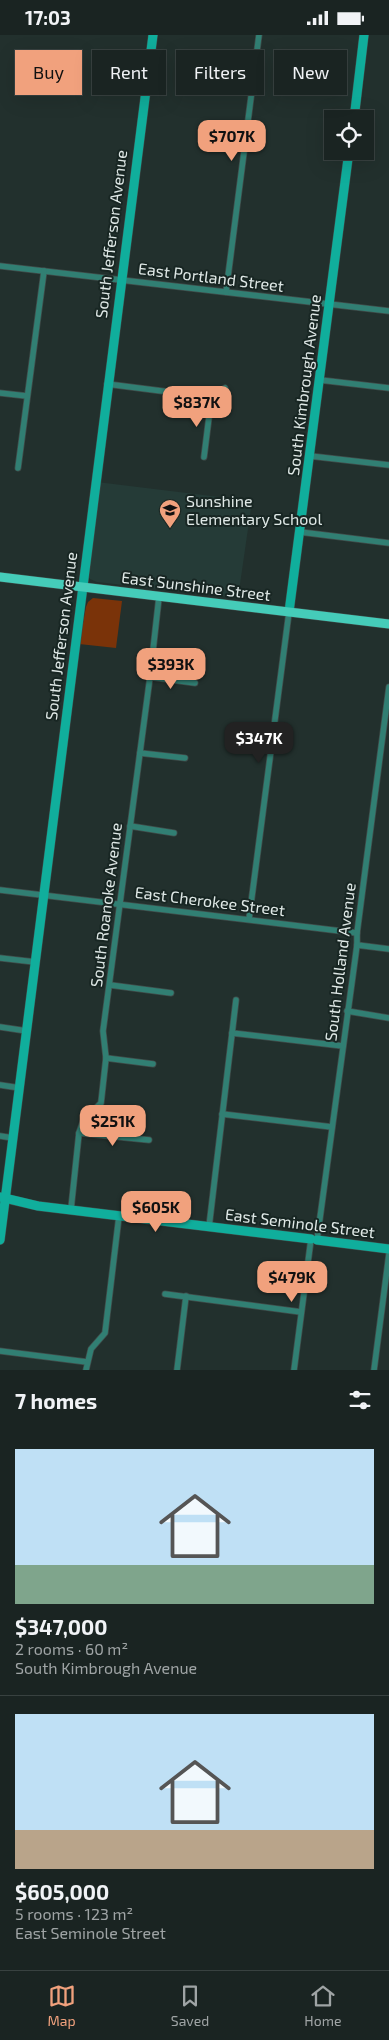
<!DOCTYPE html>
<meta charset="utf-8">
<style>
:root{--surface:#1a2422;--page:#232c2a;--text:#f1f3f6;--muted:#9fa4a5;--line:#384140;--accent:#f1a17d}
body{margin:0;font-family:"Exo 2",sans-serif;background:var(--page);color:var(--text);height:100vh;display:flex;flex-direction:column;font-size:19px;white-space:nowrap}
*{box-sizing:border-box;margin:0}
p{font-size:16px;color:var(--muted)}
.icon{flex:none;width:28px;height:28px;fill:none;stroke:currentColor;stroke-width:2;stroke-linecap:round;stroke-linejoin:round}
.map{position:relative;height:1335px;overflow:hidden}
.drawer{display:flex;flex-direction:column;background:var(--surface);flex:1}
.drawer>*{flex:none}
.top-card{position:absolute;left:15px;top:15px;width:360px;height:45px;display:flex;gap:10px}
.controls{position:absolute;left:324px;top:75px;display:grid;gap:10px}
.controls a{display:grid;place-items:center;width:50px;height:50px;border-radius:0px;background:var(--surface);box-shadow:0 5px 20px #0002,0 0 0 1px var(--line);font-size:25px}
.price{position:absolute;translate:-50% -42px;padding:0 11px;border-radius:10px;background:var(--accent);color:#111;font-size:16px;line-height:32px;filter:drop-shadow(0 1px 2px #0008)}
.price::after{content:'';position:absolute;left:50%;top:30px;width:15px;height:11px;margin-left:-8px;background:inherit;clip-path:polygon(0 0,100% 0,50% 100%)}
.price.active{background:#222;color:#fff}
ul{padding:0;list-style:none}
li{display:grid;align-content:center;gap:10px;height:265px;padding:0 15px}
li+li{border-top:1px solid var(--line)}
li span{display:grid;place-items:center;height:155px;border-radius:0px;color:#555}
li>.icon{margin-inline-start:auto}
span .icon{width:90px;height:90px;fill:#fffc;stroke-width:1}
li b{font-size:21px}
h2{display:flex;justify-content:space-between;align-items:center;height:60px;padding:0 15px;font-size:21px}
.pill{padding:0 18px;border-radius:0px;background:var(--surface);box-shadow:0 5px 20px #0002,0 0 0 1px var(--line);font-size:18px;line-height:45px}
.pill.active{background:var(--accent);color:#111}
.status{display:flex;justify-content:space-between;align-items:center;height:35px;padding:0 25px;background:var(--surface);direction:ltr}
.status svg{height:14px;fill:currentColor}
.dock{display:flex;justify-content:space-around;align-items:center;height:70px;border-top:1px solid var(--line);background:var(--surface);font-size:14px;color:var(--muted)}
.dock a{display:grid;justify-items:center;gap:2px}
.dock .active{color:var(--accent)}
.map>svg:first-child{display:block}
.built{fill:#253b37}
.green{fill:#7a3309}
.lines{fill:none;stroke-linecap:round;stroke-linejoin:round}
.street-casing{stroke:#404d4b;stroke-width:7}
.secondary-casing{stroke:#404d4b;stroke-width:10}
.primary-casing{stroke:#404d4b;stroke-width:10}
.street{stroke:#317f73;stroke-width:5.5}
.secondary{stroke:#10ae9c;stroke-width:9}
.primary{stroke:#45ccb9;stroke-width:9}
.labels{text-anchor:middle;stroke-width:4;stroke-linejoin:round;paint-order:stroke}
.street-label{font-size:16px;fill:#dfe8e6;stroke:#182623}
.poi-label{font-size:16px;fill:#dfe8e6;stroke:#182623;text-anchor:start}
</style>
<div class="status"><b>17:03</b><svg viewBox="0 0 49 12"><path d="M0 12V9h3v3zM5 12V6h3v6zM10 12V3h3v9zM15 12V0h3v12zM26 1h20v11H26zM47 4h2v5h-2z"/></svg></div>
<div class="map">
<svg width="389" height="1335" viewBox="0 0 389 1335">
<rect width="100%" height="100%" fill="#22302d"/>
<path class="built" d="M97,447L252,466L238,563L97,547L90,544L87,541Z"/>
<path class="green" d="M93,563L122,566L116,613L79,609L86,572L88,567Z"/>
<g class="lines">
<g class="street-casing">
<g id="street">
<path d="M0,231L389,276"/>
<path d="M226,257L259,0"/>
<path d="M320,345L389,353"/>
<path d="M107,349L201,361L209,364"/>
<path d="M0,358L27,361"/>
<path d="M209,364L225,353"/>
<path d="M310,421L389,430"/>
<path d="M204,422L210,374L209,364"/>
<path d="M18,433L44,236"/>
<path d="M300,497L389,508"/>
<path d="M150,642L195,648"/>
<path d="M140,718L185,723"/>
<path d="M130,791L174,798"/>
<path d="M0,855L357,898"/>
<path d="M249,884L289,577"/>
<path d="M357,910L389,914"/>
<path d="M0,923L35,927"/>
<path d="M110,950L171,958"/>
<path d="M347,976L389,983"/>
<path d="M0,992L27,996"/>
<path d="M232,998L343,1011"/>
<path d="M106,1023L153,1029"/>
<path d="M0,1050L20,1053"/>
<path d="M222,1079L332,1092"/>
<path d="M79,1098L149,1105"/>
<path d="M0,1101L13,1103"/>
<path d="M71,1174L79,1098L83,1086L101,1068L106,1023L103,996L150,642L159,562"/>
<path d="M209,1192L236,965"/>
<path d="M165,1259L301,1277"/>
<path d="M0,1316L87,1327"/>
<path d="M86,1335L91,1314L105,1298L119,1181"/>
<path d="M177,1335L186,1261"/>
<path d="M294,1335L311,1204L317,1205L357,910V898L389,652"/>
<path d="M374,1335L389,1219"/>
</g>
</g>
<g class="secondary-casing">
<g id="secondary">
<path d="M354,84L364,0"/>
<path d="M289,577L349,116"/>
<path d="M0,1162L38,1171L311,1204"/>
<path d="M0,1205C51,803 100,401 153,0"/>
<path d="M317,1205L389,1214"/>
</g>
</g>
<g class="primary-casing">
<path id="primary" d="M0,542L389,589"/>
</g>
<use href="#street" class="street"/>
<use href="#secondary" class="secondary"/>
<use href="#primary" class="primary"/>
</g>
<defs>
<g id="school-pin" transform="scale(1.125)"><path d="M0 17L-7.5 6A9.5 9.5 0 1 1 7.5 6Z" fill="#f1a17d" stroke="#182623"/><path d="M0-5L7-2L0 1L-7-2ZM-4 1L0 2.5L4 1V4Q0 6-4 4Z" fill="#111"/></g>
</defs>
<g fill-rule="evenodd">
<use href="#school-pin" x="170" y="475"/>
</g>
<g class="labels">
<g class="street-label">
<text transform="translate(111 199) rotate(-83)" y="6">South Jefferson Avenue</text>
<text transform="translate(211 242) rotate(7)" y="6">East Portland Street</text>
<text transform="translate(304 350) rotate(-83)" y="6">South Kimbrough Avenue</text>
<text transform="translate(196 551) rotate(7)" y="6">East Sunshine Street</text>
<text transform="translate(61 601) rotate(-83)" y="6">South Jefferson Avenue</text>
<text transform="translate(210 866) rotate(7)" y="6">East Cherokee Street</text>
<text transform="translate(106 870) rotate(-83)" y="6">South Roanoke Avenue</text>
<text transform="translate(340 927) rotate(-83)" y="6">South Holland Avenue</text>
<text transform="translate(300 1188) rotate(7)" y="6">East Seminole Street</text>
</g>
<g class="poi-label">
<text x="186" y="472">Sunshine<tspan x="186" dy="18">Elementary School</tspan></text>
</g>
</g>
</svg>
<div class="controls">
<a><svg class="icon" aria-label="locate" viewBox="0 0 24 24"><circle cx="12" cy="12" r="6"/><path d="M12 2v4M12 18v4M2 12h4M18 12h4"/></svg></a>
</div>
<b class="price" style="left:232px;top:127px">$707K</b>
<b class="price" style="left:197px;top:393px">$837K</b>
<b class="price" style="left:171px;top:655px">$393K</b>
<b class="price active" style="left:259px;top:729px">$347K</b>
<b class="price" style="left:113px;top:1112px">$251K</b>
<b class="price" style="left:156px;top:1198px">$605K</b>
<b class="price" style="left:292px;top:1268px">$479K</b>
<div class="top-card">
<a class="pill active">Buy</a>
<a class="pill">Rent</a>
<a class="pill">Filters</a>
<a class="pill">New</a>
</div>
</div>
<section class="drawer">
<h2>7 homes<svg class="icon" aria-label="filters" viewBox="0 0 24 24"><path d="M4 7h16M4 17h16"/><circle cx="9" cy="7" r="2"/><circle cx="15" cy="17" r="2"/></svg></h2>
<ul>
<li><span style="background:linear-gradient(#bfe0f5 75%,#7fa58c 0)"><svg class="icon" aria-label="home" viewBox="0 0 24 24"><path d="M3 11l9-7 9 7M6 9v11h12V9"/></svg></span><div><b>$347,000</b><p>2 rooms · 60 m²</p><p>South Kimbrough Avenue</p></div></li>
<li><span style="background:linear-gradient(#bfe0f5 75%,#b9a48a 0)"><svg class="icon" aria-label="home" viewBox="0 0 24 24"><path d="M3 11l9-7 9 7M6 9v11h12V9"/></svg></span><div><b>$605,000</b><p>5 rooms · 123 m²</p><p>East Seminole Street</p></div></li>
</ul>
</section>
<nav class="dock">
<a class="active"><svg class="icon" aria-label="map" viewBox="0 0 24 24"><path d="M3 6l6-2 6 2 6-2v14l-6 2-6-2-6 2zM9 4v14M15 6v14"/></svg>Map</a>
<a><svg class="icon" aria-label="saved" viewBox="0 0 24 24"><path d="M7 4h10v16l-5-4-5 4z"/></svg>Saved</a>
<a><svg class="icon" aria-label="home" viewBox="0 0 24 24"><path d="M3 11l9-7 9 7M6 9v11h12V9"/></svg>Home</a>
</nav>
